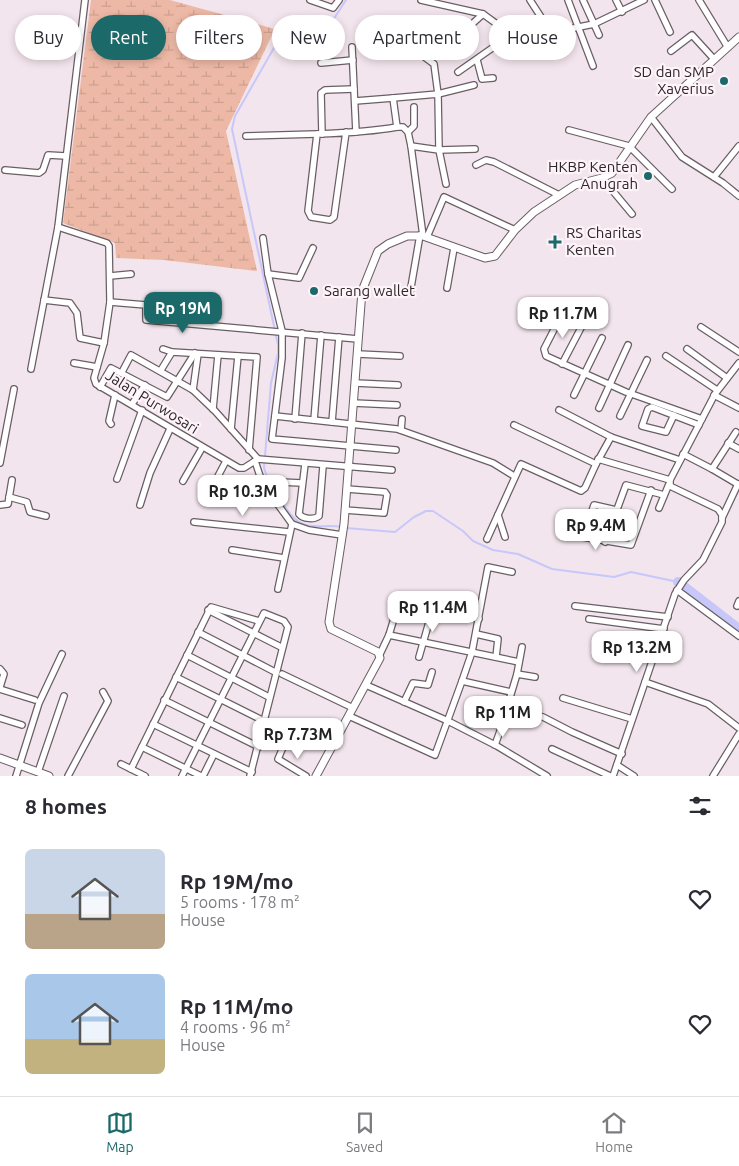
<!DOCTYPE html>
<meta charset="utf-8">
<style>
:root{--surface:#fff;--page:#f7f7f7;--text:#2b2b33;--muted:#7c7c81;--line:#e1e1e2;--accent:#1c696a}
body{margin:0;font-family:Ubuntu,sans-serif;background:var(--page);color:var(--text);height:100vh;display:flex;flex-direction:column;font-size:19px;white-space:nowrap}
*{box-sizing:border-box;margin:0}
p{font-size:16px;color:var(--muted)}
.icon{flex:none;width:28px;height:28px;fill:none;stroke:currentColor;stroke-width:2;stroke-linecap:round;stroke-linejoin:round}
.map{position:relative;height:776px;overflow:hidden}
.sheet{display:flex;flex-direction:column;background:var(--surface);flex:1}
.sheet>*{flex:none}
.top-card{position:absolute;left:15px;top:15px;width:710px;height:45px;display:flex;gap:10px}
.price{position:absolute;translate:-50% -42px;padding:0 11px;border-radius:10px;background:#fff;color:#222;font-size:16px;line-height:32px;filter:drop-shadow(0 1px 2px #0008)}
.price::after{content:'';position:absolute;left:50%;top:30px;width:15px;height:11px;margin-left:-8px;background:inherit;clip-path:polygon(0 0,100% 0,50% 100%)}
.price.selected{background:var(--accent);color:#fff}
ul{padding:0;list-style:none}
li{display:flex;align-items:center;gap:15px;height:125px;padding:0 25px}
li span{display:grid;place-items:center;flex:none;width:140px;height:100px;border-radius:8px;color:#555}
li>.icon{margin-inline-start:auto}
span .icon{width:60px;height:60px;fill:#fffc;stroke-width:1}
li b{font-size:21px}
h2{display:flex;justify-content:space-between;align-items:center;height:60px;padding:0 25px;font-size:21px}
.tag{padding:0 18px;border-radius:22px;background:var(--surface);box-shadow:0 2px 8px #0003;font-size:18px;line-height:45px}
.tag.selected{background:var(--accent);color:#fff}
.menu{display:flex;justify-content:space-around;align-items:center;height:70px;border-top:1px solid var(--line);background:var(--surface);font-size:14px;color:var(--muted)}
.menu a{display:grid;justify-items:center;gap:2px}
.menu .selected{color:var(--accent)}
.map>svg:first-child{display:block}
.wetland{fill:url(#wetland-marsh)}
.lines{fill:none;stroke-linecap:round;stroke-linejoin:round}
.stream{stroke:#c7c8f9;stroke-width:2}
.river{stroke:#c7c8f9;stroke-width:10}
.minor-casing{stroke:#6a5e65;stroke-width:8}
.tertiary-casing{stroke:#6a5e65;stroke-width:9}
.minor{stroke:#fff;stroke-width:5.5}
.tertiary{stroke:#fff;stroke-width:7}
.poi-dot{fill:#1c696a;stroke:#fef3f9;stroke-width:2}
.labels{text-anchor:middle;stroke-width:4.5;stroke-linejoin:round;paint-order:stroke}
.poi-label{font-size:15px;fill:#2c272a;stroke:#fef3f9;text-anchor:end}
.street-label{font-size:15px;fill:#2c272a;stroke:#fef3f9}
</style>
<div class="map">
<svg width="739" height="776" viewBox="0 0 739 776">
<defs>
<pattern id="wetland-marsh" width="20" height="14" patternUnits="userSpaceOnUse" patternTransform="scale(1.25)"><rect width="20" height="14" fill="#edb9a6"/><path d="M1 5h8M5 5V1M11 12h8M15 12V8" fill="none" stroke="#cb9f8f"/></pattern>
</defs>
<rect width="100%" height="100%" fill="#f3e5ed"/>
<path class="wetland" d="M91,0H170L275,29L226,131L257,271L164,260L116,258L115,243L63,223Z"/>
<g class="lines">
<g class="stream">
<path d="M341,527C329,524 314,529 303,524C288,519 274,487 266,474L264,468L271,383L278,353V345L232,129L235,116L286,27L292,24L324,34L346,0"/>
<path d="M346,528L395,532L414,517L426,511H433L463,531L473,541L493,550L518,554L552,569L614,577L631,572L678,582"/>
</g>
<path class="river" d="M678,582L739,629"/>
<g class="minor-casing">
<g id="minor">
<path d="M310,0L333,8L339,0"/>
<path d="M421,0L483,14L512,35L544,23"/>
<path d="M530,0L550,31L554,32L594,24L644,0"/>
<path d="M568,0L593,66"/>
<path d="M583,0L599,35"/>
<path d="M616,0L622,12"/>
<path d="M655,0L670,32"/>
<path d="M699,0L727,46"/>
<path d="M460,35L483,14"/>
<path d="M352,47L356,132"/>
<path d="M411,47L434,64L438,94L474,85"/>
<path d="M671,51L692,35L713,58"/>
<path d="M477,60L482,79L493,78"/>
<path d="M321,63L353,60"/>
<path d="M458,72L498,44L509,34"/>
<path d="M355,101L393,98"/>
<path d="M651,117L682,157L723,183L739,196"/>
<path d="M569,130L629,146L672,189"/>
<path d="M346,132L334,217L330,220L311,217L308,211L317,134C344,133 370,132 397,127"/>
<path d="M408,132L414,126V107"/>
<path d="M322,134L321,93L325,90L354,89"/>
<path d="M246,136L317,134"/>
<path d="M411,146L408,132L403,127H397L393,98L438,94L439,150L475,149"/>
<path d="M476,165L486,160L494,162L559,195"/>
<path d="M5,170L39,173L43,170L48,155L66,156"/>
<path d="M714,177L739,146"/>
<path d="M602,178L632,214"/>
<path d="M58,227L107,243L109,246L110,302L104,343L94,378L96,384L239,468H244L258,459L392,470"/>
<path d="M423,236L411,146L439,150L446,184"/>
<path d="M427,237L444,197L515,230"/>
<path d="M263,238L268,274L282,331V358L272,439L396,450"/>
<path d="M268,274L299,278L313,248"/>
<path d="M110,276L131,274"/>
<path d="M447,288L454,248"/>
<path d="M410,293L420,235"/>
<path d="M44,300L70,303L77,313L80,338L104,343"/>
<path d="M110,302L146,305V320L358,339"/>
<path d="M146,305H160"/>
<path d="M563,312L544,349L546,356L626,392L702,419"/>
<path d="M701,327L739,352"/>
<path d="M163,349L172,352"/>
<path d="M687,349L727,378"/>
<path d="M358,354L400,356"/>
<path d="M666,356L717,390"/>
<path d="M74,363L97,367"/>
<path d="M562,364L583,324"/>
<path d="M31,369L58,227L85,0"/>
<path d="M161,370L172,352L257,357L249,450"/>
<path d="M122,372L131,355L193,390L215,411L258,459"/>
<path d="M355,383L398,385"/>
<path d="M100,387L111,368L167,397L195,353"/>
<path d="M193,390L198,354"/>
<path d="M574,395L602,338"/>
<path d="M714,395L739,408"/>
<path d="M353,403L397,405"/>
<path d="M132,404L145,385"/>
<path d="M599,408L628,345"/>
<path d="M213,409L218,355"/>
<path d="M559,410L611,437L680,460"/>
<path d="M674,415L666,432L642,426L648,409L652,407L699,425"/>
<path d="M275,416L397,429L493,463L514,476"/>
<path d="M620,416L647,360"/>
<path d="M295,419L302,333"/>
<path d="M314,420L321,335"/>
<path d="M332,422L339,337"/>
<path d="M111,424L109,421L115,395"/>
<path d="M514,425L596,464L611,437"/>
<path d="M231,429L238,356"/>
<path d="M401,430L402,419"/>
<path d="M728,443L739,449"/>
<path d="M683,454L712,469L736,432"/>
<path d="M598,459L670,480"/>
<path d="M255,461L260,476L271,495"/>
<path d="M0,463L14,389"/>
<path d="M305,464L299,514C303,519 314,520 319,516L323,466"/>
<path d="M712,469L739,485"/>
<path d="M117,479L142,410"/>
<path d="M183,481L202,448"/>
<path d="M280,482L302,483"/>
<path d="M254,494L264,498L271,495L292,524L309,530L342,535"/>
<path d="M208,495L226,461"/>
<path d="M9,497L27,502L30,512L46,516"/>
<path d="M0,505L8,504L12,480"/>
<path d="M140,505L150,473L170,429"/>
<path d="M659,508L669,484"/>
<path d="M345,510L384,513L387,495L385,492L347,489"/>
<path d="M616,510L594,505L583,537L631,545L651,490"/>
<path d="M498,515L505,537"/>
<path d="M722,518L738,484"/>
<path d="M194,522L289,532"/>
<path d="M487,539L521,464L581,491L585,488L596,464"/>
<path d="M605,542L626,485L664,495"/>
<path d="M232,550L284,558"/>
<path d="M278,589L292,524"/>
<path d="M677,590L739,636"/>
<path d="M575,606L668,617"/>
<path d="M737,606L739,601"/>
<path d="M208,610L281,647"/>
<path d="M589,619L664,629"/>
<path d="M198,632L275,672"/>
<path d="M476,634L498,639L496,657"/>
<path d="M389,635L519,662"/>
<path d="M380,654L389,635L399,602L403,599L479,619"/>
<path d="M187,655L269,697"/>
<path d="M419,657L433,608"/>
<path d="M0,669L4,674L0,687"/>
<path d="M282,674L353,708"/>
<path d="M517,674L522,647"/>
<path d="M176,677L264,721"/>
<path d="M535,677L517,674L508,704L509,708L543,717L572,732L622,754"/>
<path d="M645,682L708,704L739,728"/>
<path d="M366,685L448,721L497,746L547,776"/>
<path d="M0,689L35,700"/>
<path d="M511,692L462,681L472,652L488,567L512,572"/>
<path d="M563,698L632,719"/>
<path d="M164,700L259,747"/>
<path d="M404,702L413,683L428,685L432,672"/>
<path d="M349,716L435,755L462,681"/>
<path d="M0,718L22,725"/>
<path d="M153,724L252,772"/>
<path d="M284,745L278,759L306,776"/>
<path d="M495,745L504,720"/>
<path d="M142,747L201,776"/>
<path d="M552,749L610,776"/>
<path d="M121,764L145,776"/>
<path d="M617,765L634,776"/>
<path d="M131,769L211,607L259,621"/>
<path d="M38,772L64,696"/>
<path d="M16,776L39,703L62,654"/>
<path d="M68,776L108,701L103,692"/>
<path d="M182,776L264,613L284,621L288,627L250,776"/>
<path d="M203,776L214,754"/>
<path d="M613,776L675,594L684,580L703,560L722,522V515L718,509L670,486V480L715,394L739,363"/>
<path d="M713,776L739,734"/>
</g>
</g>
<g class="tertiary-casing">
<g id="tertiary">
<path d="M0,758L49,776"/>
<path d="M316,776L380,658L378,652L331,629L329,622L344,524L362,291L378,251L388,244L407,236H423L485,258L495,256L515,230L534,212L575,185L602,178L612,173L651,117L739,37"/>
</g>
</g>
<use href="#minor" class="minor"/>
<use href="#tertiary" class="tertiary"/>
</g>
<g class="poi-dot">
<circle cx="724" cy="81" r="5"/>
<circle cx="648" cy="176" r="5"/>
<path d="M552.5 234.5h5v5h5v5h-5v5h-5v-5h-5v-5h5z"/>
<circle cx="314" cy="291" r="5"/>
</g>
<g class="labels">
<g class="poi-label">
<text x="714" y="77">SD dan SMP<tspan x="714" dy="17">Xaverius</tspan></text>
<text x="638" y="172">HKBP Kenten<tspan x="638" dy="17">Anugrah</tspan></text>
<text x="566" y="238" text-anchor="start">RS Charitas<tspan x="566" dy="17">Kenten</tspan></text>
<text x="324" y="296" text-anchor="start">Sarang wallet</text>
</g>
<g class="street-label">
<text transform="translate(152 402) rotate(32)" y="5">Jalan Purwosari</text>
</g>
</g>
</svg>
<b class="price selected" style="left:183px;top:334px">Rp 19M</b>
<b class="price" style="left:563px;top:339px">Rp 11.7M</b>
<b class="price" style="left:243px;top:517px">Rp 10.3M</b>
<b class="price" style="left:596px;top:551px">Rp 9.4M</b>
<b class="price" style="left:433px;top:633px">Rp 11.4M</b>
<b class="price" style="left:637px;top:673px">Rp 13.2M</b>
<b class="price" style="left:503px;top:738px">Rp 11M</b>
<b class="price" style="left:298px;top:760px">Rp 7.73M</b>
<div class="top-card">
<a class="tag">Buy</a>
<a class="tag selected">Rent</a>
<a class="tag">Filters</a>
<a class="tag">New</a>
<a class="tag">Apartment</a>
<a class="tag">House</a>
</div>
</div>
<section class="sheet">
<h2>8 homes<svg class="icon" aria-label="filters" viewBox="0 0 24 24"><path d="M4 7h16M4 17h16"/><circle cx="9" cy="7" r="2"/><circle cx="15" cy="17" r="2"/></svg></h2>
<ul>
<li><span style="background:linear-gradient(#c9d6e8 65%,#b9a48a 0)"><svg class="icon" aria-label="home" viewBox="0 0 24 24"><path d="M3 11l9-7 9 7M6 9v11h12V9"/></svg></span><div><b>Rp 19M/mo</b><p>5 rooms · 178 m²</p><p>House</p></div><svg class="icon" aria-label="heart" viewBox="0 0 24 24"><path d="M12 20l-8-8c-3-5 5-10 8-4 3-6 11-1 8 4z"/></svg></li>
<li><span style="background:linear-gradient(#a9c7e8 65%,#c2b280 0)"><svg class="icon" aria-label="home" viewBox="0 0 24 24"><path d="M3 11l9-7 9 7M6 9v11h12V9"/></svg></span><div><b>Rp 11M/mo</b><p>4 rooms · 96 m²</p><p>House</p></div><svg class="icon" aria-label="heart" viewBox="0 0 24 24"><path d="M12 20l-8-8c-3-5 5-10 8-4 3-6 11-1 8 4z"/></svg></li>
</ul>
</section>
<nav class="menu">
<a class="selected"><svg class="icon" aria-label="map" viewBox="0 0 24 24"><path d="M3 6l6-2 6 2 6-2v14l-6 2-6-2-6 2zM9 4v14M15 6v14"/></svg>Map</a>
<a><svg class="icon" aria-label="saved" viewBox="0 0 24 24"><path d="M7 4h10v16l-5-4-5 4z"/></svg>Saved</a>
<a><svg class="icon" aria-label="home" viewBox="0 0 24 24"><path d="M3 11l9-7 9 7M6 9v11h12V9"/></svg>Home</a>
</nav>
